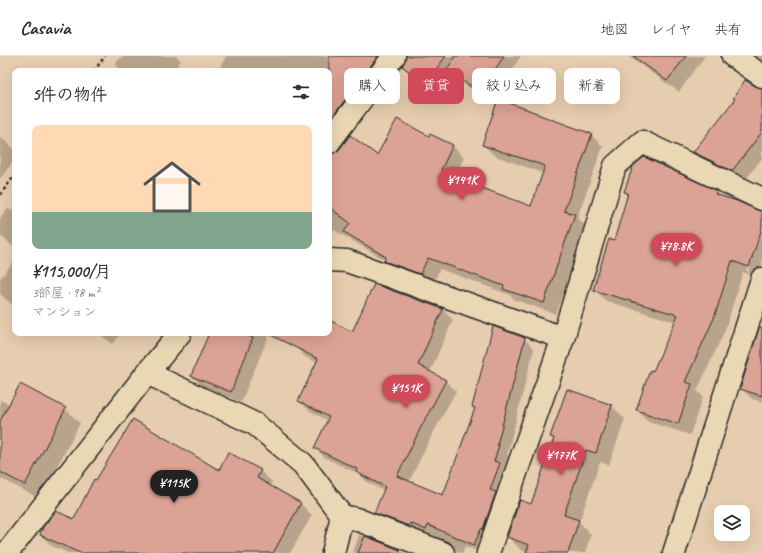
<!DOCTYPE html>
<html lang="ja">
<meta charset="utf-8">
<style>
:root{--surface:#fff;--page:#f2f2f3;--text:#2b2b33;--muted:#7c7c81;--line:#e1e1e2;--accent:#d1495b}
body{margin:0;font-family:Caveat,"Klee One",sans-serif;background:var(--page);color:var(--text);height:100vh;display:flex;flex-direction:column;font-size:15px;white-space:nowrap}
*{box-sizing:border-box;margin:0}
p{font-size:13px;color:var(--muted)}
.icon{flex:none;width:22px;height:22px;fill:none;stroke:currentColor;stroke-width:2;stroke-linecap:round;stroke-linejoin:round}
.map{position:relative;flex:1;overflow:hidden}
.side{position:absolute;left:12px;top:12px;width:320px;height:268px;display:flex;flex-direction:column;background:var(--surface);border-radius:8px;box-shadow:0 4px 16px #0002}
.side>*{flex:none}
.top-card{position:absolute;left:344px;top:12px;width:358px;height:36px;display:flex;gap:8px}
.tools{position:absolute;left:714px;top:449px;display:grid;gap:8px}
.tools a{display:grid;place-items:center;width:36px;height:36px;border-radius:8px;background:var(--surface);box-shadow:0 4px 16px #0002;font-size:20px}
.price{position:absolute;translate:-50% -34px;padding:0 9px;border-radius:14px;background:var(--accent);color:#fff;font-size:13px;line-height:26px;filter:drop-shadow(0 1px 2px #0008)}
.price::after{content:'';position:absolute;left:50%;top:24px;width:12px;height:9px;margin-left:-6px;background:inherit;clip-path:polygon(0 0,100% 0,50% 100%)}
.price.current{background:#222;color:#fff}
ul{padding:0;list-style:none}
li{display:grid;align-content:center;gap:8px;height:212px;padding:0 20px}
li span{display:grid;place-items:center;height:124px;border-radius:8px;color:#555}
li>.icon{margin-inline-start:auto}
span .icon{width:72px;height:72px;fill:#fffc;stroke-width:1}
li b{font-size:17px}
h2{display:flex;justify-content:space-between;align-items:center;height:48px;padding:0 20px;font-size:17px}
.chip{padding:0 14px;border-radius:8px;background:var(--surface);box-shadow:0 4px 16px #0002;font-size:14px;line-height:36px}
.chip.current{background:var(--accent);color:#fff}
header{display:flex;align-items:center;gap:24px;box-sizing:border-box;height:56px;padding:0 20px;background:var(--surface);border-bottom:1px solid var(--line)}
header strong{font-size:19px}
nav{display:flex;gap:22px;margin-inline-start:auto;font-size:14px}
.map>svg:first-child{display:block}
.shadow{fill:#0003}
.building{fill:#dba395;stroke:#2b2b2b}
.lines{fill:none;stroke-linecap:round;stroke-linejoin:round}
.minor-casing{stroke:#2b2b2b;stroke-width:25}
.path{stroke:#2b2b2b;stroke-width:2.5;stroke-dasharray:3 3;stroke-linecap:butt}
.minor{stroke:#ead8b5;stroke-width:22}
</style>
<header>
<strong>Casavia</strong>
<nav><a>地図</a><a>レイヤ</a><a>共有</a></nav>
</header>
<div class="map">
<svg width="762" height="497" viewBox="0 0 762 497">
<rect width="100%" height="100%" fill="#e7cdaf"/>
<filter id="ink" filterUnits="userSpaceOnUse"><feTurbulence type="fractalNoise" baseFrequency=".025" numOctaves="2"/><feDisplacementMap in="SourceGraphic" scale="8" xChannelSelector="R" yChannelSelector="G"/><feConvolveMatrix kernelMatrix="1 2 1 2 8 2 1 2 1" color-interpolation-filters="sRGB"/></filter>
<g filter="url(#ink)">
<g class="shadow">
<path d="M122,0H176L181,5L177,10L188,15H122L115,8Z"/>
<path d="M226,0H340L365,17L377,28L329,93V15H218Z"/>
<path d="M407,0H521L491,46L450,19L437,37L415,19Z"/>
<path d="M628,0H705L679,36Z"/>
<path d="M752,0H762V7Z"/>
<path d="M755,31L762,33V102L744,126L705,107L694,96Z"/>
<path d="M538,59L591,79L603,90L577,162L586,170L556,258L515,244L510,239L440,213L432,229L397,216L385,204L334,174L329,180V99L377,101L429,82L431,79L453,90L464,102L454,122L482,137L531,152L543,117L495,100L483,89Z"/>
<path d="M0,80L15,94V103L0,123Z"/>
<path d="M625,135L716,136L720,140L762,156V169L746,215L748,216L762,175V216L760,222L743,216L725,274L697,335L703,340L690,379L649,366L637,354L676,266L606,245L594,233L615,186L628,139Z"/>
<path d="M15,150V192L0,179V162L8,152L11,155Z"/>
<path d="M15,204V251L0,238V223Z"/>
<path d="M443,253L453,264L430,316L446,325L456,335L430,383L409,426L444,440L475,353L473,351L524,282L534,293L507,399L509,400L504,413L510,418L482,497L465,490L462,497H461L385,467L375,456L384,435L367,426L359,418L325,402L315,391L328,365L310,355L299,345L318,307L305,301L295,290L302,277H329V265L351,276Z"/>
<path d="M98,277H121L113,288Z"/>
<path d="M210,277H270L241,346L203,331L192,320Z"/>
<path d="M762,292V346L752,343L741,332Z"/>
<path d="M567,335L612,350L625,363L609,409L600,406L579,466L591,478L585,497H527L521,494L508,481L532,450L555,384L551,381Z"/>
<path d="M0,344L10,348L65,353L80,367L40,443L0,422Z"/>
<path d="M228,398L260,415L272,426L270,430L301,448L312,459L290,497H68L52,490L41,479L75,464L219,415Z"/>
<path d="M359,479L406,497H353Z"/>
</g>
<g class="building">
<path d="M329,0H378L329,65Z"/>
<path d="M406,0H446L425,28L402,10L404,7Z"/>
<path d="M455,0H504L480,36L447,14Z"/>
<path d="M633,0H686L667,25Z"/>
<path d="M745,24L755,30L762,32V76L732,115L693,96L735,43L733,42Z"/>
<path d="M498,43L537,57V58L592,78L564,155L575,158L544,247L503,233L504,230L428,202L420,218L384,205L386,201L344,176L350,167L329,151V98L334,97L339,94L350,79L377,99L397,63L429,80L430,78L453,89L441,114L481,135L482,132L531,150L545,110L482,89Z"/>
<path d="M644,101L717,135L715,138L737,145L757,154L762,155V172L749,211L732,205L714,262L685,326L692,328L678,368L636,354L650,314L653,315L678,259L593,234L609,183L614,185L628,137L624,136L633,110Z"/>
<path d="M374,228L443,253L418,309L446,324L420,373L397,420L443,439L475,352L472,351L493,270L525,282L497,389H499L494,405L500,407L490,434L496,436L483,473H481L474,489L428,469L426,474L410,467L409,470L374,457L385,431L356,416L357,413L314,392L329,361L298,345L318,303L267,277H329V264L351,275V274H353Z"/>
<path d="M759,272H762V340L740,333Z"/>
<path d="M209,277H241L253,282L231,336L191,320Z"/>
<path d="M20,328L66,352L25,429L0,416V365Z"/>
<path d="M567,333L612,349L596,397L586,394L564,459L579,464L568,497H526L529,489L507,481L520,444L531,448L554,382L550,381Z"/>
<path d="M133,363L219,414L228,396L261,414L257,422L301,447L273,497H80L40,479L43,471L56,455L74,463L94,423L96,424Z"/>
<path d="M365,480L400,494L399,497H358Z"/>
</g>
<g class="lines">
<g class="minor-casing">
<g id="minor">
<path d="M733,0L762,20"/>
<path d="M329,86L394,0"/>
<path d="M329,204L347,205L563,282"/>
<path d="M147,317L255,368L303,408L342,460L333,497"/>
<path d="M342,460L356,463L443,497"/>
<path d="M7,497L147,317L180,277"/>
<path d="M488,497L563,282L615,110L642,86L762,143"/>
<path d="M674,497L762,223"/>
</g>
</g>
<g class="path">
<path d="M94,15L105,0"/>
<path d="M0,139L15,119"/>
</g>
<use href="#minor" class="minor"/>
</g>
</g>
</svg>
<div class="tools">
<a><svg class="icon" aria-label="layers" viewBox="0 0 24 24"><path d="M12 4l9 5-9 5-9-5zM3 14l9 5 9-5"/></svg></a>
</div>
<b class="price" style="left:462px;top:145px">¥141K</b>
<b class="price" style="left:676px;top:211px">¥78.8K</b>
<b class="price" style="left:406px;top:353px">¥151K</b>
<b class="price" style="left:561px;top:420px">¥177K</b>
<b class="price current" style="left:174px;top:448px">¥115K</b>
<div class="top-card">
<a class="chip">購入</a>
<a class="chip current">賃貸</a>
<a class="chip">絞り込み</a>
<a class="chip">新着</a>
</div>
<section class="side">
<h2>5件の物件<svg class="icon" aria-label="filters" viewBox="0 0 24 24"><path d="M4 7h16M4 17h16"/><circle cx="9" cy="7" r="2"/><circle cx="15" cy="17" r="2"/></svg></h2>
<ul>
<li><span style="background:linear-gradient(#ffd9b3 70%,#7fa58c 0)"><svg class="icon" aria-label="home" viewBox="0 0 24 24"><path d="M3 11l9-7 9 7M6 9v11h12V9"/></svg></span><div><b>¥115,000/月</b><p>3部屋 · 98 m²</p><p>マンション</p></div></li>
</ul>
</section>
</div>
